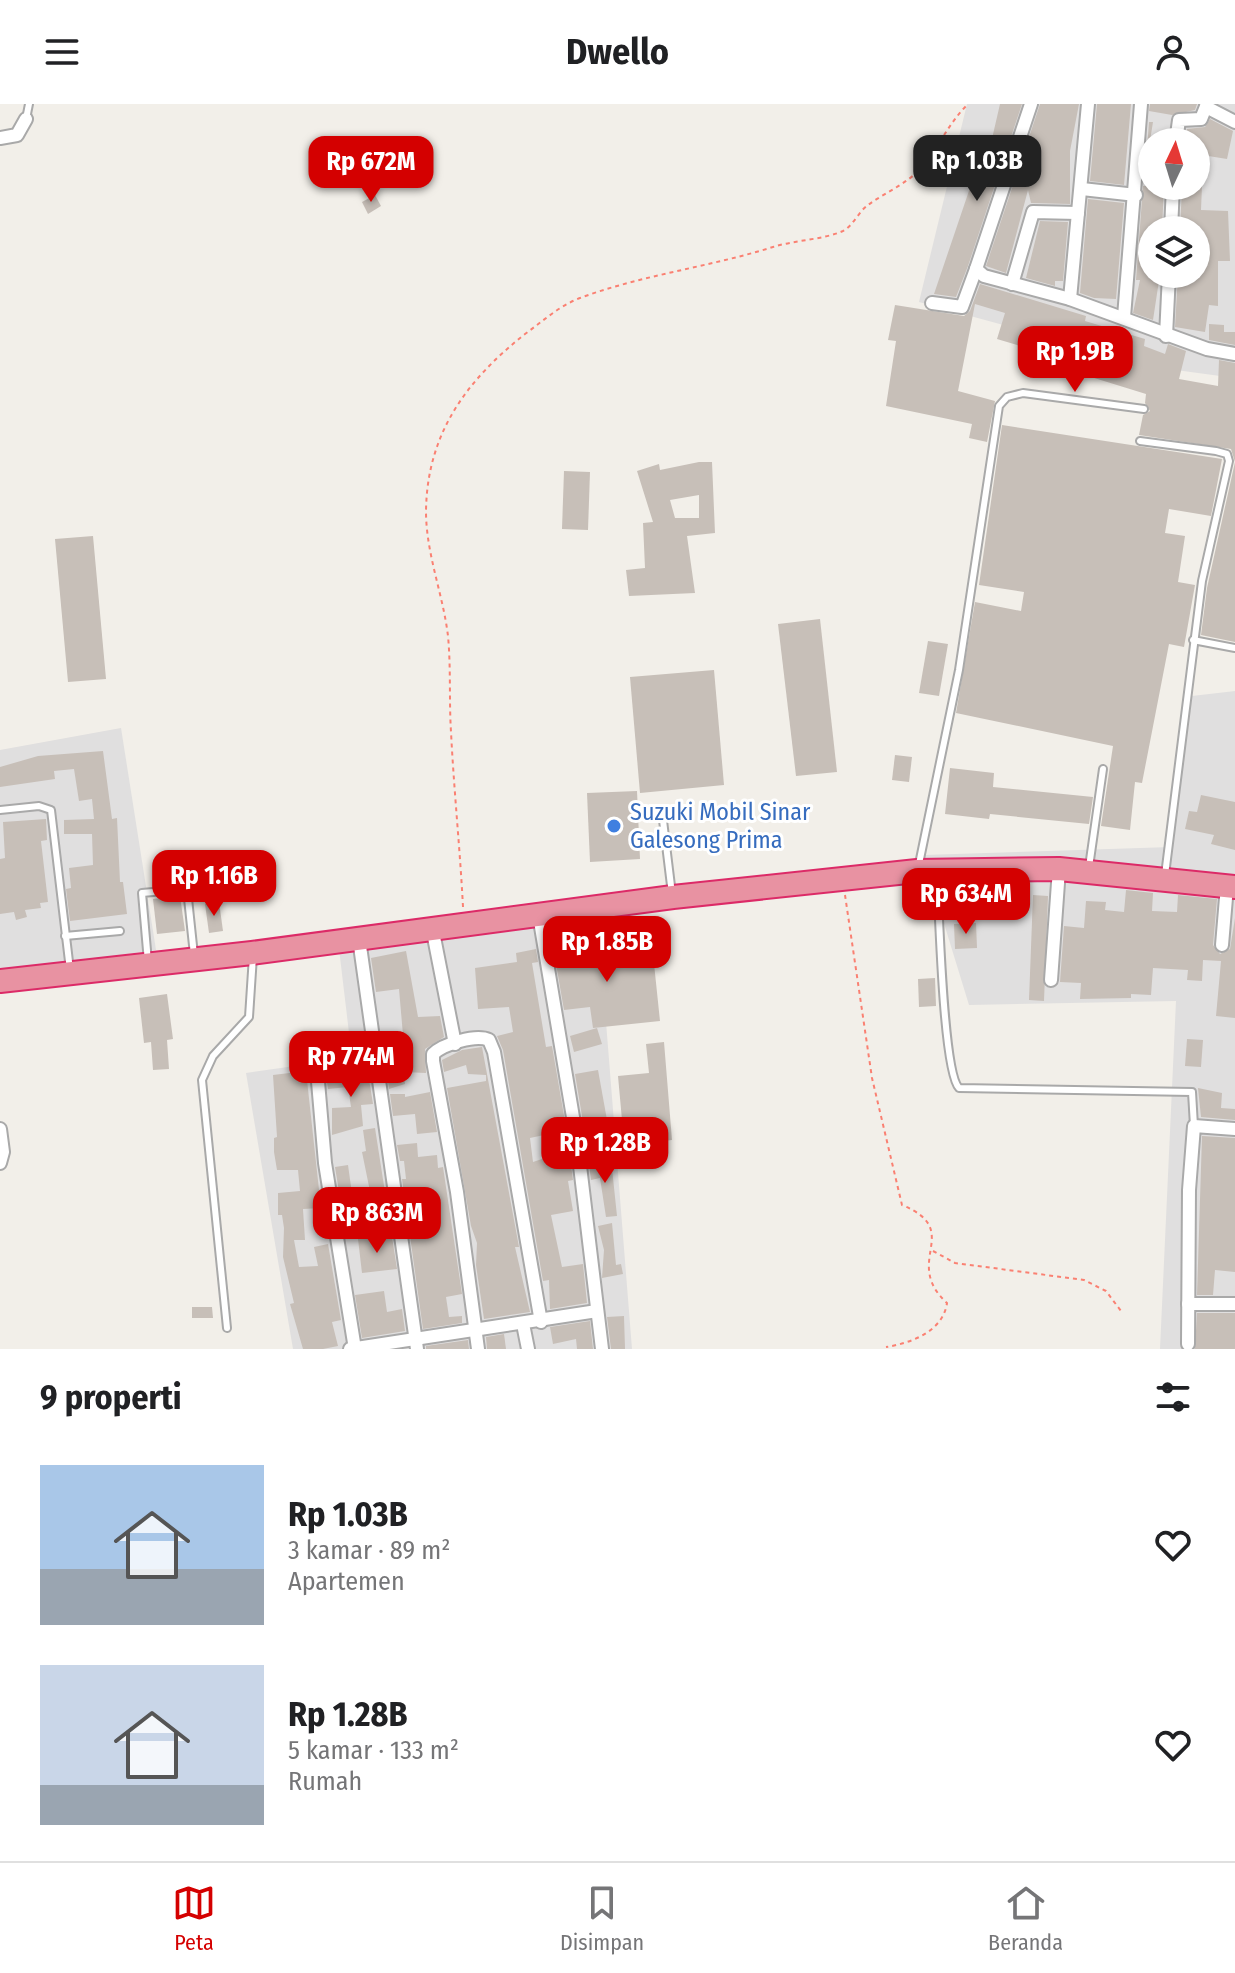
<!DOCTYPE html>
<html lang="id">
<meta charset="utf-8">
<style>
:root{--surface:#fff;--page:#f6f6f6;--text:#202124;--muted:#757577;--line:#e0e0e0;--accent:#d40000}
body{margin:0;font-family:"Fira Sans Condensed",sans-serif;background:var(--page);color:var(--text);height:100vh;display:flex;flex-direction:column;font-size:30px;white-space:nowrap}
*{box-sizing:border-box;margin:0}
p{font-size:26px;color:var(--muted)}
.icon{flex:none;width:44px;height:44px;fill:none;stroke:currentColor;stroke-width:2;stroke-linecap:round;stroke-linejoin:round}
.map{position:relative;height:1245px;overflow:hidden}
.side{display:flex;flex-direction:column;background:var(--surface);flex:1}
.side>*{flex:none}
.needle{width:52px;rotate:4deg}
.fabs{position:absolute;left:1138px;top:24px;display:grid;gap:16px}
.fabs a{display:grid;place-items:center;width:72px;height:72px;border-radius:50%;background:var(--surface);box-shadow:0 2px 6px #0004;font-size:40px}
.price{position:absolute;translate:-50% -68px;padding:0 18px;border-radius:16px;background:var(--accent);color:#fff;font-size:26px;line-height:52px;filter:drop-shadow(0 2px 4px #0008)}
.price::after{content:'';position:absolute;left:50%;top:48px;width:24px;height:18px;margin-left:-12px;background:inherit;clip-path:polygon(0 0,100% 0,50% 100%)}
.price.current{background:#222;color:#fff}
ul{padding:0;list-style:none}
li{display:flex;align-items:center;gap:24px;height:200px;padding:0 40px}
li span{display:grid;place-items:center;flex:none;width:224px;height:160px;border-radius:0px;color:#555}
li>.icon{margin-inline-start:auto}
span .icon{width:96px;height:96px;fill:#fffc;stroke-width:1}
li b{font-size:34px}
h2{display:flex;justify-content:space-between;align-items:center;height:96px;padding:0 40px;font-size:34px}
header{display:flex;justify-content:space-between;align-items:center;height:104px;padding:0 40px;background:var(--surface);font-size:36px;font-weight:700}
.menu{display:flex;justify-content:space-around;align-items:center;height:112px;border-top:2px solid var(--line);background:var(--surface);font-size:22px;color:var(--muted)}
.menu a{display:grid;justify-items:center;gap:4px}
.menu .current{color:var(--accent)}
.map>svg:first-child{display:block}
.residential{fill:#e0dfdf;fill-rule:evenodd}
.building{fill:#c7bfb8;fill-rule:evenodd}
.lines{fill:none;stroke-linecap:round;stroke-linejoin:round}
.lane-casing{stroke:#a9a9a9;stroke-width:10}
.street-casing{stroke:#a9a9a9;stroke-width:16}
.highway-casing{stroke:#dc2a67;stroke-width:26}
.path{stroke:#fa8072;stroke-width:2;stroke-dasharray:4 4;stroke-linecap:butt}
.lane{stroke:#fff;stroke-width:6}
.street{stroke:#fff;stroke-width:12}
.highway{stroke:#e892a2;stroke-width:22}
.shop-dot{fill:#3f7fe0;stroke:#fff;stroke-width:3}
.labels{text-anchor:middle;stroke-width:6;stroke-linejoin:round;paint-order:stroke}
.shop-label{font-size:24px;fill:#366cbe;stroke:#fff;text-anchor:start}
</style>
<header><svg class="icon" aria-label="menu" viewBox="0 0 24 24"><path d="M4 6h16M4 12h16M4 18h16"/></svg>Dwello<svg class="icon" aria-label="person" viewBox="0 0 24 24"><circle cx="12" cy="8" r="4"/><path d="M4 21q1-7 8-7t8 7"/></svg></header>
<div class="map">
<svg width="1235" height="1245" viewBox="0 0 1235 1245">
<rect width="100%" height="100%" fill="#f2efe9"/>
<g class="residential">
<path d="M967,0H1235V274L1161,264L919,198ZM1152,38H1196V82H1152ZM1152,126H1196V170H1152Z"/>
<path d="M1235,587V1245H1160L1176,897L969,901L923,751L1171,743L1192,592Z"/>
<path d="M121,624L156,846L0,868V646Z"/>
<path d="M596,792L632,1245H293L246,969L352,954L337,828Z"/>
</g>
<g class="building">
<path d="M1000,0H1022L968,162L956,193L934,190L975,69L991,39Z"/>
<path d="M1040,0H1079L1070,47V100L1031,99L1028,86L1006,169L986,162Z"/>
<path d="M1097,0H1131L1124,81L1090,77Z"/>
<path d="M1150,0H1197L1195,6L1172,11L1149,7Z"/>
<path d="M1210,15L1233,27L1227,55L1196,50V38H1185L1187,25L1205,23Z"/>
<path d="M1149,18H1153L1149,43L1152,58L1146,57Z"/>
<path d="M1143,82H1164L1162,126H1152V170H1160L1153,216L1133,209L1140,176H1136Z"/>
<path d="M1182,82H1202L1201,106L1228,107L1230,157H1218V202L1209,201L1205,228L1175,223L1178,170L1196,172V126H1180Z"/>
<path d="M375,91L381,102L368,110L362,98Z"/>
<path d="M1088,95L1124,99L1116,195L1094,194L1080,189Z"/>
<path d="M1040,117L1068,118L1063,177H1055V182L1026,174Z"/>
<path d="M980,180L1086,212L1085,217L1145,235L1144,242L1165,250L1168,240L1186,247L1179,275L1218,282L1219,256L1235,259V538L1201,531L1207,484L1235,358L1231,345L1139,331L1143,311L1150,307L1145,299L1146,290L1091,273L1094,264L997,235L1005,209L975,200L958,287L995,297L987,338L969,334L972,320L886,302L896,237L888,236L895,201L964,212L970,207Z"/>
<path d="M1209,220L1224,221V228H1235V241L1209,236Z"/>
<path d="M1002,321L1222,355L1211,412L1169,405L1165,429L1185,432L1178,478L1195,481L1184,543L1169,540L1142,679L1135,678L1130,726L1101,722L1113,642L956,609L975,498L1021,507L1024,488L979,481Z"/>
<path d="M699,358H712L715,429L687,432L695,489L629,492L626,466L645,464L643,419L653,418L637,367L659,360L660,366ZM699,391V414H675L670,396Z"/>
<path d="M564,367L590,368L588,426L562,425Z"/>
<path d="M93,432L106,575L68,578L55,435Z"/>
<path d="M820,515L837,668L796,672L778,520Z"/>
<path d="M928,537L948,540L939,592L919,589Z"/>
<path d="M714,566L724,681L640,689L630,573Z"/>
<path d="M103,647L112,715L117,714L120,778H123L127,810L70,817L66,785L71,784L69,764L93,761L92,730H64V716L94,715L92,695L79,697L74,665L54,667L55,675L0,683V663L38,652Z"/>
<path d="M895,651L912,653L909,678L892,676Z"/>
<path d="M950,664L994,669L993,683L1093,693L1089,720L990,710L989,715L945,710Z"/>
<path d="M637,687L640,755L590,758L587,689Z"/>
<path d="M1201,691L1235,698V746L1211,740L1214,731L1185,725L1189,707L1197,708Z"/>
<path d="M46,715L47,736L41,737L48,798L40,799L41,804L25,806L27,813L16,816L14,808L0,810V755L5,754L3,718Z"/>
<path d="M1126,786L1153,789L1152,807L1177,808L1178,791L1217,795L1213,841L1220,850L1230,845L1235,814V914L1216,912L1221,857L1203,856L1202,877L1187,876L1188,866L1153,864L1151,891L1131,890V894L1080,895L1081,879L1060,878L1064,822L1084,824L1086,797L1106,798L1105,806L1124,808Z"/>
<path d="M1033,791L1048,792L1044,897L1029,896Z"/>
<path d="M180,792L185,827L157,830L153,795Z"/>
<path d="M219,798L223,827L209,829L205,800Z"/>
<path d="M976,819L977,844L955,845L954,820Z"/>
<path d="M593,834L595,856L653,850L660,917L593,924L590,903L564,906L552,837Z"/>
<path d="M536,845L538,858L532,859L546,943L552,942L566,1023L543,1026L544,1031L530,1034L533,1058L569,1046L573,1076L568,1077L573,1107L551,1111L562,1163L583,1160L587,1199L550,1205L549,1176L543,1177L503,946L497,932L513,928L509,903L478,905L475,864L517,858L516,849Z"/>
<path d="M406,847L418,913L440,912L444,933L425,945L426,969L404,968L405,980L389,985L385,955L393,954L390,932L403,931L399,885L376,888L371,854Z"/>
<path d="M935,874L936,902L919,903L918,875Z"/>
<path d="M167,890L173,935L167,936L169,965L153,966L151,938L144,939L139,894Z"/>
<path d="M597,924L602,940L574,948L570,932Z"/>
<path d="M1187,935L1203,936L1201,963L1185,962Z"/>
<path d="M664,938L672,1036L655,1038L654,1030L638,1032L636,1014L622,1016L618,972L649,969L646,940Z"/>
<path d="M482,943L519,1143H515L530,1208L484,1215L476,1161L477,1139L471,1122L447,984L486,977V971L468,970L466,961L444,968L442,956L462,946Z"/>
<path d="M367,963L373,1000L361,1001L363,1022L332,1031V1004L351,1003L348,983L328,985L326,971Z"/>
<path d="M598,966L609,1027L585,1030L575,970Z"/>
<path d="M306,967L321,1104L303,1105L305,1136H294L299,1163L318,1162L314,1143L328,1140L341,1216L332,1218L338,1242L323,1245H303L290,1200L294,1199L283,1153L284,1124L282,1111H278V1089L300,1087L298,1066H277L274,1048V1034L277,1033L273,971Z"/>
<path d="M1198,984L1222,989L1221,1004L1235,1005V1016L1201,1013Z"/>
<path d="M430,988L437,1028L417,1030L415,1010L393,1012L390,990H405V993Z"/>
<path d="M375,1024L389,1114L345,1124L335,1063L348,1061L354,1104L373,1102L362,1048L366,1047L363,1026Z"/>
<path d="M1202,1032L1235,1034V1168L1215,1166L1213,1191H1197Z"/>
<path d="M417,1039L418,1053L437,1051L438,1064L443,1063L462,1190L446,1193L449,1213L462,1212V1219L423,1225L402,1075H406L404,1057H400L397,1041Z"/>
<path d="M611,1055L617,1112L606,1113L600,1074L591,1076L589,1060Z"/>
<path d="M612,1119L616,1161L621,1160L623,1170L602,1174L604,1146L598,1122Z"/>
<path d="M392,1133L397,1165L362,1169L358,1135Z"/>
<path d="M384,1187L387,1208L402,1205L405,1227L362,1234L355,1191Z"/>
<path d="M192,1203H212L213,1214H192Z"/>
<path d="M1197,1209H1235V1245H1195Z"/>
<path d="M624,1212L625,1245H611L607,1213Z"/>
<path d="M590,1217L593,1245H577L576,1235L553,1240L550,1223Z"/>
<path d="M504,1230L506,1245H487L486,1233Z"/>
<path d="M468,1236L469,1245H426V1242Z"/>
</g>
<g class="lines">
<g class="lane-casing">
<g id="lane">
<path d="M26,15L29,0"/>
<path d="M1140,337L1216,347L1227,350L1229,357L1202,477L1165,771"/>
<path d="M1193,536L1235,544"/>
<path d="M0,706L39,702L51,706L70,866"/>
<path d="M662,708L672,790"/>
<path d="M919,760L959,566L999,302L1007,293L1023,289L1144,305"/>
<path d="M1089,763L1103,665"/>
<path d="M937,771C939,804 943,968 959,984L1192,988L1194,1022"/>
<path d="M65,832L120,827"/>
<path d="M148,858L142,789L187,785L194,851"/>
<path d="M227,1224L202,976L213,952L249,913L253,852"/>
</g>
</g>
<g class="street-casing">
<g id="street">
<path d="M1031,0L976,165L984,172L1070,195L1207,245L1235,250"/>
<path d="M1206,3L1235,18"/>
<path d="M0,34L17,31L26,15"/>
<path d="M1176,38L1179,16L1201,15L1207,0"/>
<path d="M1082,85L1136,91"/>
<path d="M1171,126L1173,82"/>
<path d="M1012,180L1033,108L1078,109"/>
<path d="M1070,195L1088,0"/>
<path d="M932,199L962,203L976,165"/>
<path d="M1124,213L1141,0"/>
<path d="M1166,232L1169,170"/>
<path d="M539,811L577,1037L602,1245"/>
<path d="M432,823L455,940"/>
<path d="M359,835L417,1245"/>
<path d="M1222,841L1227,782"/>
<path d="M1051,876L1059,765"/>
<path d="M0,1025L3,1048L0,1059"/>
<path d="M1188,1200H1235"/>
<path d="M523,1220L528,1245"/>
<path d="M1188,1240L1189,1086L1194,1022L1235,1025"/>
<path d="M350,1245L597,1207"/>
<path d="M355,1245L325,1059L317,966L325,961L374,953"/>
<path d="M478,1245L457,1088L433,957V950C443,940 476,930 489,936L494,948L541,1218"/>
</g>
</g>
<g class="highway-casing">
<path id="highway" d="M0,877L252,849L673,793L917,767L1059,765L1235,783"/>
</g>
<g class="path">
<path d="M845,791L872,974L902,1101C965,1127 901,1157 947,1199C943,1227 912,1239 886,1243"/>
<path d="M463,803C460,745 454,687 451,628C449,596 451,564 448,532C443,490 426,450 426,407C427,329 467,276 525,230C543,217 559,202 580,194C642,171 709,163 773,143C795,136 822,136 843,127C853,122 859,107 868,101C887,87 912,78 926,58C941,38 950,18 968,0"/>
<path d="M933,1147L955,1159L1084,1176L1106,1187L1121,1207"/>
</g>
<use href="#lane" class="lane"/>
<use href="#street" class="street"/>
<use href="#highway" class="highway"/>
</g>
<circle class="shop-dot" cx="614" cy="722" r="8"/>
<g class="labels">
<g class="shop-label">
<text x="630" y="716">Suzuki Mobil Sinar<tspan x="630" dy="28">Galesong Prima</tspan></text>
</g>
</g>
</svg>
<div class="fabs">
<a><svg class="needle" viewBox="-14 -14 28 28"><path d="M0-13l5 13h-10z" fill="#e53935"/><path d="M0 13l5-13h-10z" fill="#757577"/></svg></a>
<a><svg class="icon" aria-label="layers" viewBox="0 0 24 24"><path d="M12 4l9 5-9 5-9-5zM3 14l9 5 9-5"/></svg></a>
</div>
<b class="price current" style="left:977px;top:99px">Rp 1.03B</b>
<b class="price" style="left:371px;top:100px">Rp 672M</b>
<b class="price" style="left:1075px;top:290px">Rp 1.9B</b>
<b class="price" style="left:214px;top:814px">Rp 1.16B</b>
<b class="price" style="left:966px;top:832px">Rp 634M</b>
<b class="price" style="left:607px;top:880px">Rp 1.85B</b>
<b class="price" style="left:351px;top:995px">Rp 774M</b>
<b class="price" style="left:605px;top:1081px">Rp 1.28B</b>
<b class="price" style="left:377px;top:1151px">Rp 863M</b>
</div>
<section class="side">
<h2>9 properti<svg class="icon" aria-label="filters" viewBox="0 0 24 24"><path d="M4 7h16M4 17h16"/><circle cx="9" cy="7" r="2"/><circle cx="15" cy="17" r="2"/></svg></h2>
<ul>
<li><span style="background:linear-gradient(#a9c7e8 65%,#9aa5b1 0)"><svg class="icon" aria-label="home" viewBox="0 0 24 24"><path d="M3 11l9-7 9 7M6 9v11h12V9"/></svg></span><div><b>Rp 1.03B</b><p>3 kamar · 89 m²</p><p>Apartemen</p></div><svg class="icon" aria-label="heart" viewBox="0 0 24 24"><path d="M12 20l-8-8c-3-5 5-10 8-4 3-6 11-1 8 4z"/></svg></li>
<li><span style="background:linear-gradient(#c9d6e8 75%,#9aa5b1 0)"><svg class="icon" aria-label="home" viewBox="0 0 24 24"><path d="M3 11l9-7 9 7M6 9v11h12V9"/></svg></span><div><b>Rp 1.28B</b><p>5 kamar · 133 m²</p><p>Rumah</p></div><svg class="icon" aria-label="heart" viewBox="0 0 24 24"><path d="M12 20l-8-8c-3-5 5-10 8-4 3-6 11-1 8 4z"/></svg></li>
</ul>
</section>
<nav class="menu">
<a class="current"><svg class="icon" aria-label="map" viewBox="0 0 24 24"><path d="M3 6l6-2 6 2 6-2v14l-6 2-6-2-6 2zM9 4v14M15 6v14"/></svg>Peta</a>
<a><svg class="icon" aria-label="saved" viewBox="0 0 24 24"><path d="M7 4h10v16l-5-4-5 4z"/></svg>Disimpan</a>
<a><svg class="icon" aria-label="home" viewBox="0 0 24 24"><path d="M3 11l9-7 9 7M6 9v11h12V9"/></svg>Beranda</a>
</nav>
